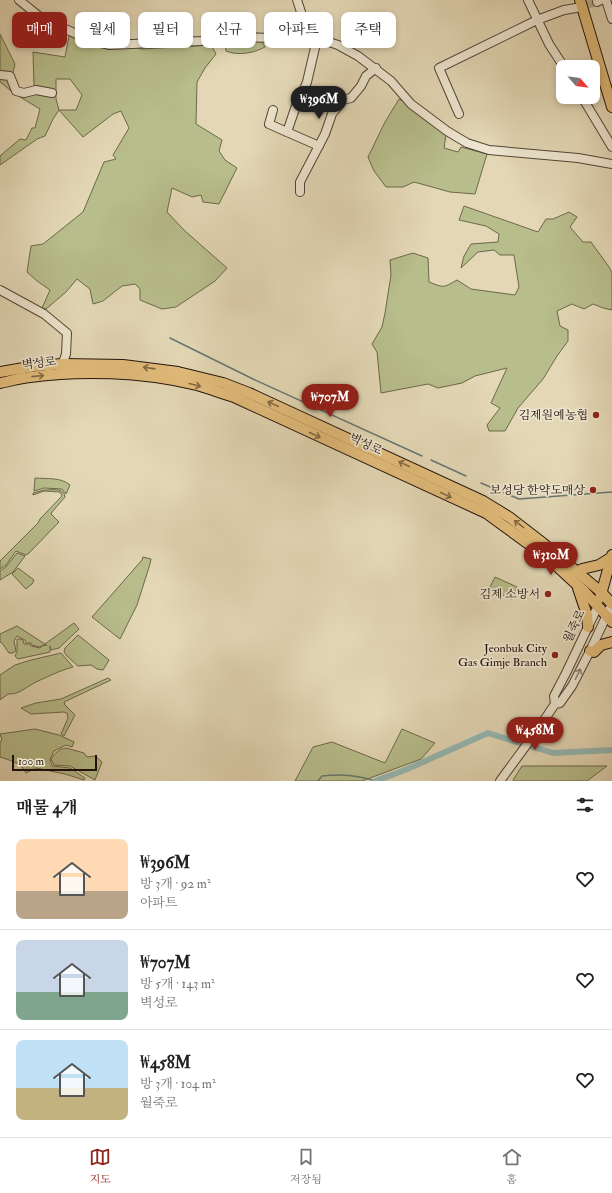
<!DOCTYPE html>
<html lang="ko">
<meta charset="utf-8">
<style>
:root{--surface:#fff;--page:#f6f6f6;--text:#222;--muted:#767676;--line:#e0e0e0;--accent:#8f2418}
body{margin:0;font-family:"IM FELL Double Pica","Noto Serif KR",serif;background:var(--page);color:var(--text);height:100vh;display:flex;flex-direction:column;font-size:15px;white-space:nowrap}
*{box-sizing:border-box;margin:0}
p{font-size:13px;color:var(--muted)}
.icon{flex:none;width:22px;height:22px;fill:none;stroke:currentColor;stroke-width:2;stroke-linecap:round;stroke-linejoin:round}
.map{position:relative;height:781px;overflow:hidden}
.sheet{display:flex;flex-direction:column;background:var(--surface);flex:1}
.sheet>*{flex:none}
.banner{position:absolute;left:12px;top:12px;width:400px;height:36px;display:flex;gap:8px}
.needle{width:26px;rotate:118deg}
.controls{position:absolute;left:556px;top:60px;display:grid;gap:8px}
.controls a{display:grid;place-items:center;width:44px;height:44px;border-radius:8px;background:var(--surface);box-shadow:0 2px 6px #0003;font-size:20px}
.scale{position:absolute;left:12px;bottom:10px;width:85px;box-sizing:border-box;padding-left:4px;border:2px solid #22130c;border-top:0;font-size:11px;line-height:14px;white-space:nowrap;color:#22130c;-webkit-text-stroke:3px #ede5cf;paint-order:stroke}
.price{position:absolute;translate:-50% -34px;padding:0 9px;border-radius:14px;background:var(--accent);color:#fff;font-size:13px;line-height:26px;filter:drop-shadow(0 1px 2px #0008)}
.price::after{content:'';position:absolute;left:50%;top:24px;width:12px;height:9px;margin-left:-6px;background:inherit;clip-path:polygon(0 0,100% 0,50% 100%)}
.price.active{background:#222;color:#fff}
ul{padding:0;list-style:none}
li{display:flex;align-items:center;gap:12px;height:100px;padding:0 16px}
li+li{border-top:1px solid var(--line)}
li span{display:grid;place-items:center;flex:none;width:112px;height:80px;border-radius:8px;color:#555}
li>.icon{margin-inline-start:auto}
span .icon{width:48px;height:48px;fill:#fffc;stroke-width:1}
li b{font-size:17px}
h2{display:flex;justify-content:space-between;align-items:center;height:48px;padding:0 16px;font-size:17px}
.chip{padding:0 14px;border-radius:8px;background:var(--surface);box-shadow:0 2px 6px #0003;font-size:14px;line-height:36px}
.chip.active{background:var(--accent);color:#fff}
.menu{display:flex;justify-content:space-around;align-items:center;height:56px;border-top:1px solid var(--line);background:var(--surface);font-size:11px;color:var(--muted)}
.menu a{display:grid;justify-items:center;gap:2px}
.menu .active{color:var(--accent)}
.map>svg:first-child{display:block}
.green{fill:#b7bd8b;stroke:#6c684c;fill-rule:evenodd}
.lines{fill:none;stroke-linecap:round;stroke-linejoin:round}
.stream{stroke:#687670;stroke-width:1.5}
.canal{stroke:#96b8b3;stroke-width:6}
.minor-tunnel{stroke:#bcb093;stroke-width:8;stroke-dasharray:8 4;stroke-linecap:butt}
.minor-casing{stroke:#524436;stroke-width:10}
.major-casing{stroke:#22130c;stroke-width:12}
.minor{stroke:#ede5cf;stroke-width:8}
.major{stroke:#e2bc7a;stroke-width:10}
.oneway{stroke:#826843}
.oneway2{stroke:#928677}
.poi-dot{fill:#8f2418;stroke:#ede5cf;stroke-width:1.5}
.labels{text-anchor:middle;stroke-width:3.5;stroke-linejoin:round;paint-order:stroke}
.street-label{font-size:12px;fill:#22130c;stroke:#ede5cf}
.poi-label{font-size:12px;fill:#22130c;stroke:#ede5cf;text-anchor:end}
</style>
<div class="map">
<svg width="612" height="781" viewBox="0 0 612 781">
<rect width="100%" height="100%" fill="#e3d7b5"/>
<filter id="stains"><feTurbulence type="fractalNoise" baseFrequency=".005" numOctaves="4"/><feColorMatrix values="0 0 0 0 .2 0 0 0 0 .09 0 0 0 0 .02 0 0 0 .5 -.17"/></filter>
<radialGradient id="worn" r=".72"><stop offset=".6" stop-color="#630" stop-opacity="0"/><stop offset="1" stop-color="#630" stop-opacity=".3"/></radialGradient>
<g class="green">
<path d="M245,28L254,29L265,47C254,53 238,56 226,51L225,44L231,41L237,32Z"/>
<path d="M0,34L15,64L13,72L17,89L25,90L34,87L33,52L65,57L69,36L102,48L127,45L142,49L211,45L216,54L205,68L197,82L196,124L222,140L219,151L225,160L237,168L219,204L203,202L201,195L192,197L172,188L167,212L184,230L227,268L215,281L176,307L162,309L140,300V289L135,284L122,286L103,301L93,304L90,289L77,279L66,292L46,309L42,308L50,290L37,281L27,272L31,246L43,244L83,212L104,162L116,159L113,155L129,128L121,111L113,114L83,137L59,110L53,119L45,136L37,139L0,165V156L20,139L26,140L32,128H35L40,109L15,94L0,82ZM56,79H70L82,95L76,110H59L56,99Z"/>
<path d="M399,99C416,108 430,124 446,135L444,148L458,152L461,147L487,154L475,194L450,192L414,182L403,187H386L374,171L368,157L385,122Z"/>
<path d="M464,206L538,232L546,219H553L569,212L577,217L570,227L583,242H591L609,267L612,273V310L603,308L593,304L584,309L572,304L557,311L560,326L568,330V341L557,356L543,379L518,408L505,431H489L487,425L500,408L491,403L507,368L475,376L462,383L438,388L428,384L381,393L377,352L372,344L382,327L385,313L391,275L390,260L413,253L428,258L429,282C444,288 443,288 457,280L471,289L515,295L519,287L514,255H500L494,250L478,252L461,268L464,256L471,244L498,242L499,234L486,226L459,220Z"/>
<path d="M35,478C46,479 61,477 70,485L66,494L62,489L44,488L34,491Z"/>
<path d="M44,490C52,490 64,487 65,497L52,512L51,514L59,522L29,553L26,555L16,551L6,565L0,569V561L38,523L40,519L62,496L60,492L44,491L33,495V493Z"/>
<path d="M17,553L25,556L13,572L0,580V571L6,567Z"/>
<path d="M143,557L151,559L150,564L137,605L120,639L92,617L142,560Z"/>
<path d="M18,568L34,580L32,584L26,589L12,574Z"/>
<path d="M495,577L517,587L512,599L489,589Z"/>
<path d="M74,623L79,629L59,648L51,650L50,646V652L18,659L15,656L17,652V639H20L23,640L24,644H30L31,646L40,648L42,646L47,645H43L40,647L32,645L31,643H26L25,640L17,636L14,641L16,651L13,653H9L2,643L0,642V634L17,626L45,644Z"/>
<path d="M78,635L109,660L103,670L97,669L91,665L78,666L67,656L64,652L65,648Z"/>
<path d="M61,653L73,667C61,670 47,677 36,682C26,687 19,695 8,694L0,700V675L15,665L31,660Z"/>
<path d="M108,678L111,680L64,702L65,705L75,715L64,736L61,734L68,718L67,713L64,712L31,714L21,708L36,703L61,699Z"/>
<path d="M35,729L59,735L74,742L72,747L66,745L54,751L50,759L52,766L70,768L85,778L84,780L65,774L36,768L26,773C22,763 9,760 0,757V742L2,740L0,734Z"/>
<path d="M402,729L435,743L421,759L362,781H295L313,747L332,742L385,763Z"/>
<path d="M66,748L84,753L87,757L95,756L102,762L95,780L70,766L54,765L51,759C55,753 59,749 66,748Z"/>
<path d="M522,766H607L587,781H515L513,780Z"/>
</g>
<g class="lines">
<g class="stream">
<path d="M170,338L253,379L422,456"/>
<path d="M431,460L466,476"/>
<path d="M481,483L519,499L612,492"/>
<path d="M318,781L322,776C342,774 356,775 376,781"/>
</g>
<path class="canal" d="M375,781L405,770L488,733L553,753L612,750"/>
<path class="minor-tunnel" d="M576,8L597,2"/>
<g class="minor-casing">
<g id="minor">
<path d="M19,0L40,17L63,28L90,40L109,45L201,41L232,37L320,39L338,45L358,56L391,81L411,104L447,131L467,143L489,150L578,158L612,164"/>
<path d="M297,0L302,15L305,40"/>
<path d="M528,0L549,44L564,67"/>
<path d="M606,0L612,19"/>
<path d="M597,2L601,0"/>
<path d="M317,39L307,82L302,94L298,100L287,132L319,146"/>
<path d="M0,75L10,76L16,91L24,93L36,90L52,93"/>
<path d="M582,97L612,147"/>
<path d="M273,110L269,124L287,132"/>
<path d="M459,114L439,68L537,20L564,10L576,8"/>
<path d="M300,192V182L325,134L332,114L343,100L351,98L361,86L366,76L376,68"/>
<path d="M0,290L44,314L67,333L66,354L61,368"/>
<path d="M555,704L554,696L566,673L598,606"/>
<path d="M500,781L536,732L555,704L560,703L572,686L590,651L612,604"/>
</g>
</g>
<g class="major-casing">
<g id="major">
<path d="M580,0L612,107"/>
<path d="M0,372L35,366L63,364L123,365L178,372L223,383L249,393L483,501L509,517L544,544L601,592L612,604"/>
<path d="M0,383C10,381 20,378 30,377C82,370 141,372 192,384C206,387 220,393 234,397L486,513L548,558L585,592L612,622"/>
<path d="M578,572L582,569L599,565L612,557"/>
<path d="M578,588L587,615L588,627"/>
<path d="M600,598L612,555"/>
<path d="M590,651L594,652L601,645L612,642"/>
</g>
</g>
<use href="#minor" class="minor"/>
<use href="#major" class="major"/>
</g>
<defs><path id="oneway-shaft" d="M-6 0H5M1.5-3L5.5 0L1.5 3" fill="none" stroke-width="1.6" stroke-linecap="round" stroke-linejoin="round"/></defs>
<g class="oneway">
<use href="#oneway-shaft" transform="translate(149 368) rotate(-172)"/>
<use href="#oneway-shaft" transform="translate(38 376) rotate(-6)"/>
<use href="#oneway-shaft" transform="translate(195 385) rotate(15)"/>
<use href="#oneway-shaft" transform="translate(273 404) rotate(-155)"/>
<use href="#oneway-shaft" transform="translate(315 435) rotate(25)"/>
<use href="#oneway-shaft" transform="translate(404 464) rotate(-155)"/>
<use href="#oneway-shaft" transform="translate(446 495) rotate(25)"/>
<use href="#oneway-shaft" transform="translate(519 524) rotate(-143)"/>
</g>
<use class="oneway2" href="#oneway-shaft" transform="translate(578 674) rotate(-64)"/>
<g class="poi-dot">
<circle cx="596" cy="415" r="4"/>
<circle cx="593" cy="490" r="4"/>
<circle cx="548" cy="594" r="4"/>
<circle cx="555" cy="655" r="4"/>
</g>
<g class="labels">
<g class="street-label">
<text transform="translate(39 363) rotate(-7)" y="4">벽성로</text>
<text transform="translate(366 444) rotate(25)" y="4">벽성로</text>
<text transform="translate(574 626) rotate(-65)" y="4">월죽로</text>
</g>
<g class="poi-label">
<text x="588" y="419">김제원예농협</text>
<text x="585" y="494">보성당 한약도매상</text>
<text x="540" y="598">김제 소방서</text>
<text x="547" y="652">Jeonbuk City<tspan x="547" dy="14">Gas Gimje Branch</tspan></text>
</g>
</g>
<rect width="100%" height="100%" filter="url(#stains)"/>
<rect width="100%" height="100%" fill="url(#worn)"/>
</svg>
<div class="controls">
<a><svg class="needle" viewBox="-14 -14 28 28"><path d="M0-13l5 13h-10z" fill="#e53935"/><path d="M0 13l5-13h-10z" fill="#767676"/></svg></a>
</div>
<div class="scale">100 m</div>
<b class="price active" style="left:319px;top:120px">₩396M</b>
<b class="price" style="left:330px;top:418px">₩707M</b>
<b class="price" style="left:551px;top:576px">₩310M</b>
<b class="price" style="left:535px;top:751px">₩458M</b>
<div class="banner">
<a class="chip active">매매</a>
<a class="chip">월세</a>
<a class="chip">필터</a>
<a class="chip">신규</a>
<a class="chip">아파트</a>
<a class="chip">주택</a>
</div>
</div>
<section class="sheet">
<h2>매물 4개<svg class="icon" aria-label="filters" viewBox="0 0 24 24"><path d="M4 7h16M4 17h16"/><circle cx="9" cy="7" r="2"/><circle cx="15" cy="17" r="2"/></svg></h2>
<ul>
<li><span style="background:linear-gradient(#ffd9b3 65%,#b9a48a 0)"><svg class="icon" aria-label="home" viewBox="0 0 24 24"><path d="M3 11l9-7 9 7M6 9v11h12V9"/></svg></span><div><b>₩396M</b><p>방 3개 · 92 m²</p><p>아파트</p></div><svg class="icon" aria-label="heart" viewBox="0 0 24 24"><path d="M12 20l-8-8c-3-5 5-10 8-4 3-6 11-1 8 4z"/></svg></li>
<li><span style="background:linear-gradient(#c9d6e8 65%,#7fa58c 0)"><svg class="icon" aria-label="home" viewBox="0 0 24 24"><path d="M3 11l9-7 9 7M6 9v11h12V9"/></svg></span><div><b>₩707M</b><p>방 5개 · 143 m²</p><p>벽성로</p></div><svg class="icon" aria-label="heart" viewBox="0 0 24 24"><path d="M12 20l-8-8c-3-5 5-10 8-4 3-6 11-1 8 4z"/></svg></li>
<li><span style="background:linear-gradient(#bfe0f5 60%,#c2b280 0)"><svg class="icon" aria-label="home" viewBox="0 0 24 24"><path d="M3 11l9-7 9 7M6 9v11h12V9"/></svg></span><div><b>₩458M</b><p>방 3개 · 104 m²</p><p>월죽로</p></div><svg class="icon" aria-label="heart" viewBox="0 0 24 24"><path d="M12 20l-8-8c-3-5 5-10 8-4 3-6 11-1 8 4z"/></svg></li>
</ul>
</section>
<nav class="menu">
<a class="active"><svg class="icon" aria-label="map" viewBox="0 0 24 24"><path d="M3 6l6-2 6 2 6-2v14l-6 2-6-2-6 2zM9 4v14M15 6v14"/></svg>지도</a>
<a><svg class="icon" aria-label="saved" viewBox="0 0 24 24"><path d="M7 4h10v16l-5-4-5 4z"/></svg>저장됨</a>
<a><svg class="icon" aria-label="home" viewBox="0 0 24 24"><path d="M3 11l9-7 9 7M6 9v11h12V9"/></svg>홈</a>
</nav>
